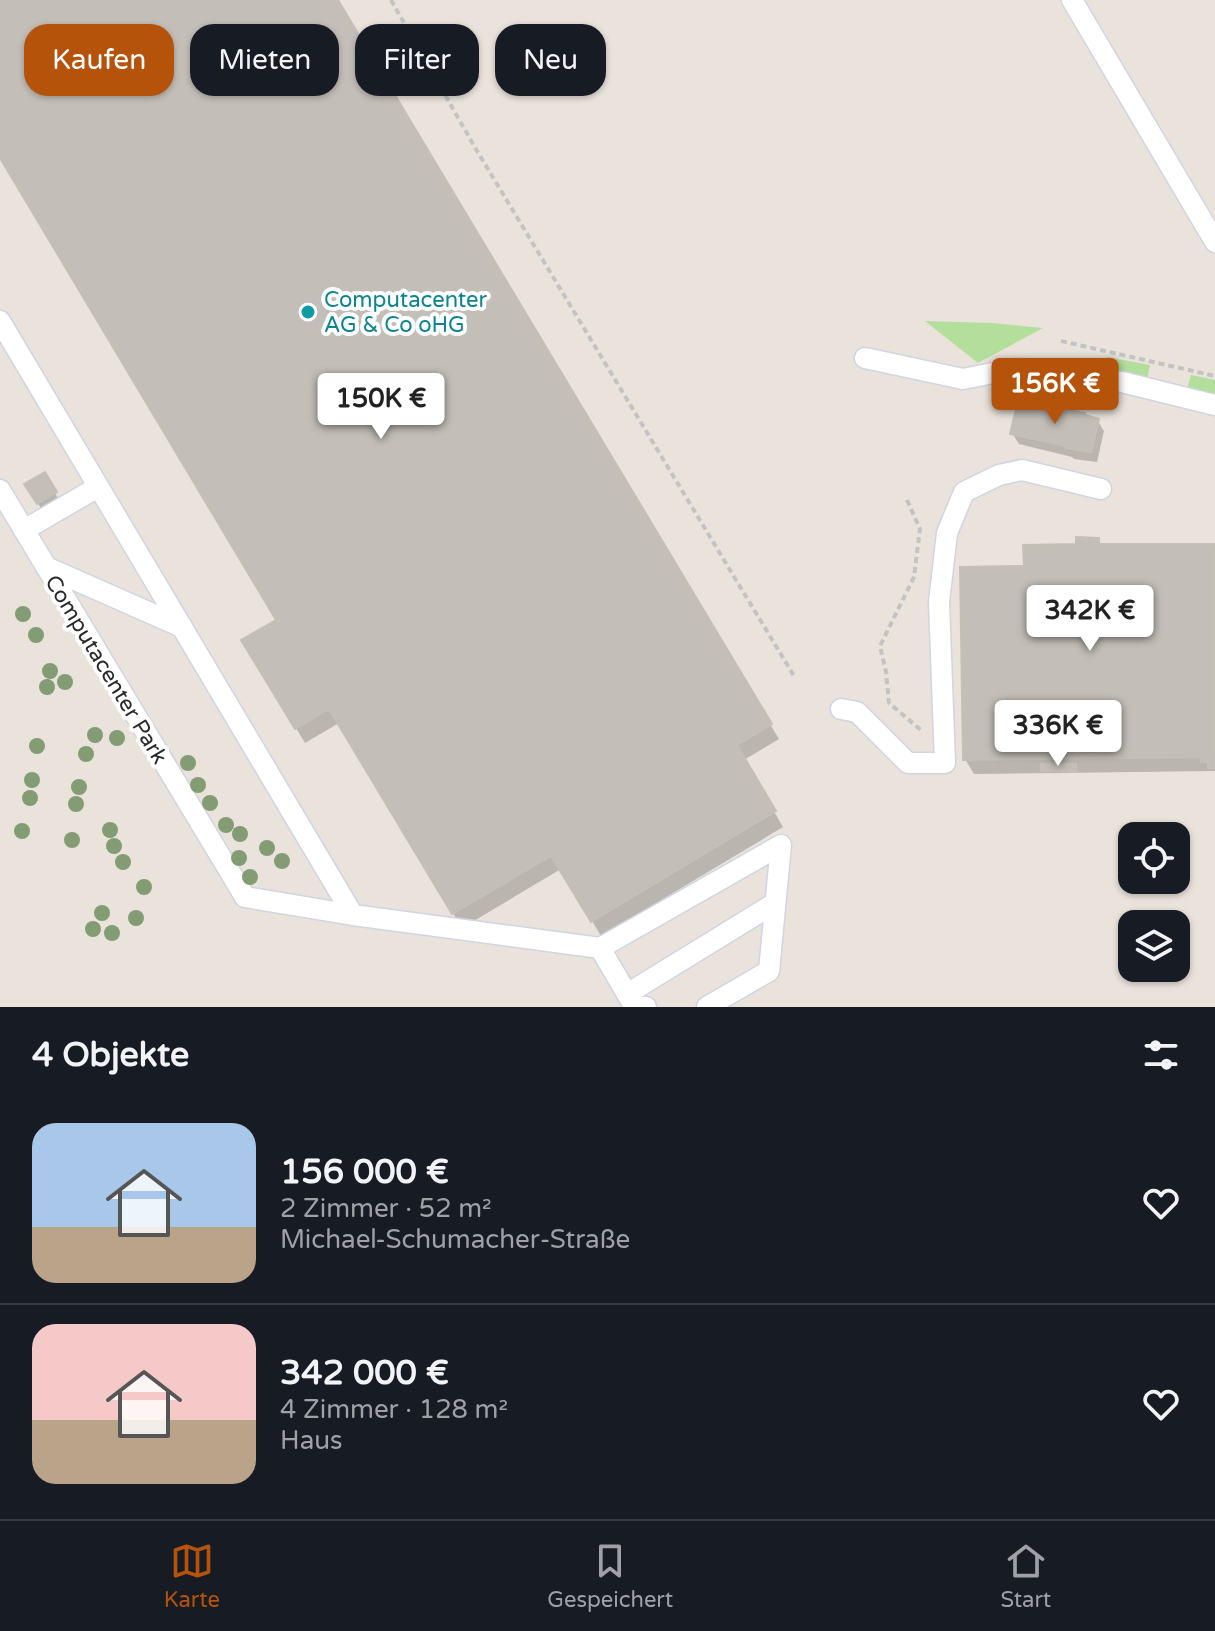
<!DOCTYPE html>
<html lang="de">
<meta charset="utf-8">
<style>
:root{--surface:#171b24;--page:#20242c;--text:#f1f3f6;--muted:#9ea1a6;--line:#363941;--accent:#b45309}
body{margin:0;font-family:"Varela Round",sans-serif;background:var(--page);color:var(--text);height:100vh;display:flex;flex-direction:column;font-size:30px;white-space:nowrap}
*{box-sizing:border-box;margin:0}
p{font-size:26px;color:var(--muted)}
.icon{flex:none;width:44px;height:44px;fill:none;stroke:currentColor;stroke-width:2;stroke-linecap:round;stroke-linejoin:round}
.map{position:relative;height:1007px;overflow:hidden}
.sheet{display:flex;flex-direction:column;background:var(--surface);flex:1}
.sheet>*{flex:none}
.hud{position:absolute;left:24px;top:24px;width:800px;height:72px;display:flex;gap:16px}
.controls{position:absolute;left:1118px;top:822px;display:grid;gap:16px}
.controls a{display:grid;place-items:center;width:72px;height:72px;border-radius:16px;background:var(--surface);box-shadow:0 2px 6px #0004;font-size:40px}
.price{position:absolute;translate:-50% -68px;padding:0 18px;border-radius:8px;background:#fff;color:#222;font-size:26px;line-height:52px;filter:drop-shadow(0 2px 4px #0008)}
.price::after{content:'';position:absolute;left:50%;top:48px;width:24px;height:18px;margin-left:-12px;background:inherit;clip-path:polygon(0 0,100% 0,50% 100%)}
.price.on{background:var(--accent);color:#fff}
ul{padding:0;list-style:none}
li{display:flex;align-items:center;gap:24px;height:200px;padding:0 32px}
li+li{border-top:2px solid var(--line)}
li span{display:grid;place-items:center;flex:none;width:224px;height:160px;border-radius:24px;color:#555}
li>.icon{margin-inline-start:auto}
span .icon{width:96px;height:96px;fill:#fffc;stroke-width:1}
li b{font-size:34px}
h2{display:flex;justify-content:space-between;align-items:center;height:96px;padding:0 32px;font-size:34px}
.tag{padding:0 28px;border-radius:24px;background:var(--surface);box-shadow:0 2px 6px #0004;font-size:28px;line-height:72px}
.tag.on{background:var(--accent);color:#fff}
.dock{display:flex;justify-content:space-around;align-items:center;height:112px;border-top:2px solid var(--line);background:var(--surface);font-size:22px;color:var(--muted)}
.dock a{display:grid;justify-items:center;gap:4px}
.dock .on{color:var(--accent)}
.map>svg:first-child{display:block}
.grass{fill:#b4de9b}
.shadow{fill:#0003}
.building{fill:#c3beb7;stroke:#c5bfb5;stroke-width:2}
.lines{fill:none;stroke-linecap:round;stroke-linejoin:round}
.minor-casing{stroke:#d1d4e1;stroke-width:23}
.path{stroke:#c3c3c3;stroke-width:4;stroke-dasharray:6 4;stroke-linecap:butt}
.minor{stroke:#fff;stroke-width:20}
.tree{fill:#839c73}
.culture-dot{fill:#0f9aa8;stroke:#fff;stroke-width:3}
.labels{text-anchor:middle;stroke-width:8;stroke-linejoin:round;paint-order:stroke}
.culture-label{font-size:22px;fill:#0d838f;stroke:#fff;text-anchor:start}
.street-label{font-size:22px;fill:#292929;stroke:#fff}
</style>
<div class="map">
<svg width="1215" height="1007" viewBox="0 0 1215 1007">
<rect width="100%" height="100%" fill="#eae3db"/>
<g class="grass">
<path d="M925,321L991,323L1043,328L978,363Z"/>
<path d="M1107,357L1150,365L1147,379L1104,370Z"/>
<path d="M1191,375L1215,380V395L1187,389Z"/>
</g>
<g class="shadow">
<path d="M0,0H335L779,739L744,760L783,827L601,936L561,869L462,928L339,723L305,743L252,655L278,621L0,154Z"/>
<path d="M1097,420L1104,431L1097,462L1074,459L1072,457L1019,444L1012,433Z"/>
<path d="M44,474L59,500L42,510L27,485Z"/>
<path d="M1098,540L1102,546H1215V771L974,774L965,759L1026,568Z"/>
</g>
<g class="building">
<path d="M0,0H338L772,724L737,745L776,811L591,922L551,856L452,914L329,709L295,729L241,640L276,620L0,158Z"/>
<path d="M1018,400L1085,413V415L1099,419L1091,452L1065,448L1066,446L1010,434Z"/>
<path d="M45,472L57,492L37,504L24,484Z"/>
<path d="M1076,537L1099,538V544H1215V757L963,760L960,567L1024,566L1023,545L1076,544Z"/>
<path d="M1201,757H1215V768H1208V762H1201Z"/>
<rect x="1041" y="764" width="35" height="7"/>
</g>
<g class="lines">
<g class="minor-casing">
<g id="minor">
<path d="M1072,0L1215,242"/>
<path d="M0,321L353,915L600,948L781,845L769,971L707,1007"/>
<path d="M865,358L963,379L1013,369L1052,370L1122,382L1215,405"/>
<path d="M0,490L245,897L353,915"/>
<path d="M24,530L98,487"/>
<path d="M46,567L182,627"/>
<path d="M841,709L857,712L908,763H945L939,602L947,533L964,492L999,475L1022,470L1101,489"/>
<path d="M600,948L634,1006L646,1007"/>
<path d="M627,994L775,903"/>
</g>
</g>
<g class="path">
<path d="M391,0L477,151L794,676"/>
<path d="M1061,341L1215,376"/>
<path d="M907,500L920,529L914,577L880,646L886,672L889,703L922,731"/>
</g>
<use href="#minor" class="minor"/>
</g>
<g class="tree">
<circle cx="23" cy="614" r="8"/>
<circle cx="36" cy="635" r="8"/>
<circle cx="50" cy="671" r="8"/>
<circle cx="65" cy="682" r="8"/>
<circle cx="47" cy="687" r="8"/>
<circle cx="95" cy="735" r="8"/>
<circle cx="117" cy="738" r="8"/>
<circle cx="37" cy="746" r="8"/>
<circle cx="86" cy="754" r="8"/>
<circle cx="188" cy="763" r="8"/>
<circle cx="32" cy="780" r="8"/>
<circle cx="198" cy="785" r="8"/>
<circle cx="79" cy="787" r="8"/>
<circle cx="30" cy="798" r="8"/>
<circle cx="210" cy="803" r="8"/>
<circle cx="76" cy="804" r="8"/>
<circle cx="226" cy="825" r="8"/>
<circle cx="110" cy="830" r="8"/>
<circle cx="22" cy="831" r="8"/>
<circle cx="240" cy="834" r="8"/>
<circle cx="72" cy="840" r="8"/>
<circle cx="114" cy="846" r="8"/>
<circle cx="267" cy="848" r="8"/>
<circle cx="239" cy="858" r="8"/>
<circle cx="282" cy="861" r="8"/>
<circle cx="123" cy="862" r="8"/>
<circle cx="250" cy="877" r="8"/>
<circle cx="144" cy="887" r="8"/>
<circle cx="102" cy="913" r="8"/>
<circle cx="136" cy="918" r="8"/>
<circle cx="93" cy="929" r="8"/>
<circle cx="112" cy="933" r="8"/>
</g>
<circle class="culture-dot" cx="308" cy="312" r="8"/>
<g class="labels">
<g class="culture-label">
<text x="324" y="307">Computacenter<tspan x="324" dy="25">AG &amp; Co oHG</tspan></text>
</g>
<g class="street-label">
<text transform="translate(107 669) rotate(59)" y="8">Computacenter Park</text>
</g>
</g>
</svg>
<div class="controls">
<a><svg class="icon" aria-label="locate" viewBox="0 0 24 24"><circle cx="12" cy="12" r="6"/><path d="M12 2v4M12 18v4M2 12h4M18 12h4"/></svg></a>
<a><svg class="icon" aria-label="layers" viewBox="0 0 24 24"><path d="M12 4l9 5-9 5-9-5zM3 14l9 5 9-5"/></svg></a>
</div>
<b class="price on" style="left:1055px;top:426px">156K €</b>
<b class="price" style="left:381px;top:441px">150K €</b>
<b class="price" style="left:1090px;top:653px">342K €</b>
<b class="price" style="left:1058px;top:768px">336K €</b>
<div class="hud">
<a class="tag on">Kaufen</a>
<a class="tag">Mieten</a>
<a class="tag">Filter</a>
<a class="tag">Neu</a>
</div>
</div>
<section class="sheet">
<h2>4 Objekte<svg class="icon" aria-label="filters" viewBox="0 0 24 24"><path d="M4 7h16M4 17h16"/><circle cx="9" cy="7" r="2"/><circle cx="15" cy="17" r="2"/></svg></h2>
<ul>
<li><span style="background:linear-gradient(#a9c7e8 65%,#b9a48a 0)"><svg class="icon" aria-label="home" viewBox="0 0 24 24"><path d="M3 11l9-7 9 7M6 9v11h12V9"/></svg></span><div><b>156 000 €</b><p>2 Zimmer · 52 m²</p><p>Michael-Schumacher-Straße</p></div><svg class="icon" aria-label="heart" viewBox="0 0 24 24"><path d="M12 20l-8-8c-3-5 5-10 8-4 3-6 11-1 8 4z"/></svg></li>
<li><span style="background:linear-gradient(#f6c9c9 60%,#b9a48a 0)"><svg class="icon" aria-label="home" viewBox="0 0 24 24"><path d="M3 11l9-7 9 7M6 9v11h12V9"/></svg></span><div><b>342 000 €</b><p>4 Zimmer · 128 m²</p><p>Haus</p></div><svg class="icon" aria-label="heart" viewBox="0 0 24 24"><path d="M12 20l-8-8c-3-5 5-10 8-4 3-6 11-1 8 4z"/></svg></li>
</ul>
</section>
<nav class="dock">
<a class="on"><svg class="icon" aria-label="map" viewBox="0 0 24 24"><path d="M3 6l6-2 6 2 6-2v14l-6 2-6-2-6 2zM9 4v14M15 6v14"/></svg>Karte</a>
<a><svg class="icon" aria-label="saved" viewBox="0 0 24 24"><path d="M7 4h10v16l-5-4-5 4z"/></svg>Gespeichert</a>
<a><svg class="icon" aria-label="home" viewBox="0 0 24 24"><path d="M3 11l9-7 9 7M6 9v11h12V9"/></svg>Start</a>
</nav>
